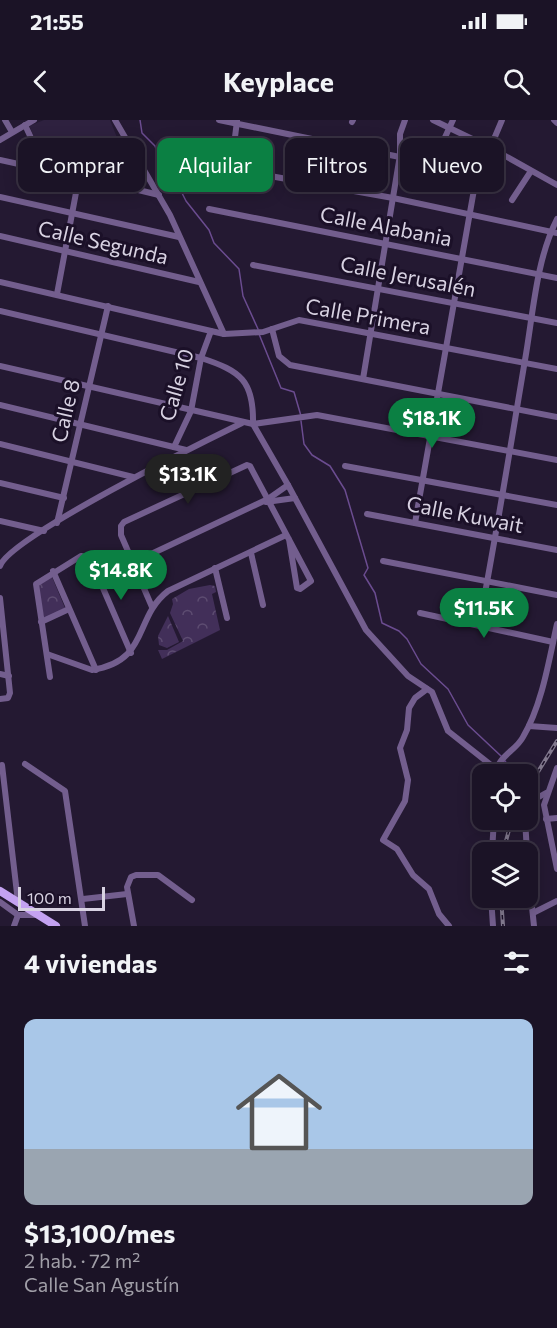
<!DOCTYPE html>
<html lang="es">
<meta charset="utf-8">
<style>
:root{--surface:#1b1326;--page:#241c2e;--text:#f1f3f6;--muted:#a09ea7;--line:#393243;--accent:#0b8043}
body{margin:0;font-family:Commissioner,sans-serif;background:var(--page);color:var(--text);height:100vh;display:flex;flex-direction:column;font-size:22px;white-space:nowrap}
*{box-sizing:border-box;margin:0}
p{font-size:20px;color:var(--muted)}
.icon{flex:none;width:33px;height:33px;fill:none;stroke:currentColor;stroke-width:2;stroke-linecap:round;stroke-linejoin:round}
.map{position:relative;height:806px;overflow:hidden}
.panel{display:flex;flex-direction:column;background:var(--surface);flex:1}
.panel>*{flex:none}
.top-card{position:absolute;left:18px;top:18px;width:522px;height:54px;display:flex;gap:12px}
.buttons{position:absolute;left:472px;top:644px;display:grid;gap:12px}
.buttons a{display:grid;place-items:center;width:66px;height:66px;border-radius:12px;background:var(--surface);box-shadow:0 3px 15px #0003,0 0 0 2px var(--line);font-size:30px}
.scale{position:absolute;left:18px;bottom:15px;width:87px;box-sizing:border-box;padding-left:6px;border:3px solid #d8d2e2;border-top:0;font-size:16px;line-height:21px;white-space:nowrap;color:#d8d2e2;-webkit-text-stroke:4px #1b1028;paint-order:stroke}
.price{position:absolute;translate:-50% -51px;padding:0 14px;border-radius:21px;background:var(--accent);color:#fff;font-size:20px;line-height:39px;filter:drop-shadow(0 2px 3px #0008)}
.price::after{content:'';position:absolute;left:50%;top:36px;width:18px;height:14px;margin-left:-9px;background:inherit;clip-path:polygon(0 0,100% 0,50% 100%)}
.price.current{background:#222;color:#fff}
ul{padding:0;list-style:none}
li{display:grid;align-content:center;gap:12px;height:318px;padding:0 24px}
li span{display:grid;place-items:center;height:186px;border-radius:12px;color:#555}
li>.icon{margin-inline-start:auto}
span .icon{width:108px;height:108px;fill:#fffc;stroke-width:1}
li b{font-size:26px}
h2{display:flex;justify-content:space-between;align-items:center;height:72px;padding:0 24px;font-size:26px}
.tag{padding:0 21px;border-radius:12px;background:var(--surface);box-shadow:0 3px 15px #0003,0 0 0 2px var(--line);font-size:21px;line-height:54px}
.tag.current{background:var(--accent);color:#fff}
.status{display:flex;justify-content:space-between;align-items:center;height:42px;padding:0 30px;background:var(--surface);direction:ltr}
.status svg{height:16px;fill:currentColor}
header{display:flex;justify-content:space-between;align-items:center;height:78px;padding:0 24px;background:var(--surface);font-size:27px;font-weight:700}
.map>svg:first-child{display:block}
.built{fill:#2e213f}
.park{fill:url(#park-crowns)}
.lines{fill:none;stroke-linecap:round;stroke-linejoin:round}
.stream{stroke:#6b4c90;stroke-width:1.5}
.minor{stroke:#735e8e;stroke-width:6}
.major{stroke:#c4a2f1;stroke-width:8}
.rail-casing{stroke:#82798e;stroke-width:4}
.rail{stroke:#1b1028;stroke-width:1.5;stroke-dasharray:4.5;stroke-linecap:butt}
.labels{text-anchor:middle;stroke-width:6;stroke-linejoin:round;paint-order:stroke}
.street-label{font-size:21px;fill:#d8d2e2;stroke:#1b1028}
</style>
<div class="status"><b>21:55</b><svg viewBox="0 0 49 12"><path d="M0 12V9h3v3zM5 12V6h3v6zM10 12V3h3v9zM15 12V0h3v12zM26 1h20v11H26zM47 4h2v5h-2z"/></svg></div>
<header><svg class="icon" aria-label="back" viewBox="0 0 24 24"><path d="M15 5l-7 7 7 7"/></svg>Keyplace<svg class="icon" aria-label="search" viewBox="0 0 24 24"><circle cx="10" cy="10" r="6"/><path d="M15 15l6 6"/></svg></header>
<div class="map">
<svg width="557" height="806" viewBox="0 0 557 806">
<defs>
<pattern id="park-crowns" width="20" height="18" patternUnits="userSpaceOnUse" patternTransform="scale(1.5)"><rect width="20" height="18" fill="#422f59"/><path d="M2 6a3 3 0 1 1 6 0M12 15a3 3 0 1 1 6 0" fill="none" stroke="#5d4c71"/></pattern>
</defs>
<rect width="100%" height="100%" fill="#241932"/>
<path class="built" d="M44,0H110L120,25L139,57V65L100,55L69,63L54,60L29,6Z"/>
<g class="park">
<path d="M52,457L65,488L44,499L38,464Z"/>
<path d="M210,465L215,466L216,472L212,474L220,510L162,539L158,530H167L183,521L170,493L173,484L172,479L189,469Z"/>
<path d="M168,496L179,522L167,528L159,525L158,516Z"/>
</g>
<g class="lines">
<g class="stream">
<path d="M140,0L142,13L155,26L165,52L175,59L186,81L209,110L214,123L239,149L243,176L258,209"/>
<path d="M259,214L281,268L294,272L301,296"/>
<path d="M301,301L304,324L312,335L330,346L345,370L368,448L364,455L375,473L382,503L399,511L407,519L421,544L448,569L468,605L501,636"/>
<path d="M504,640L516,654"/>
</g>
<g class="minor">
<path d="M5,0L12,12"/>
<path d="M115,0L170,95L224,214"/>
<path d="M219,0L429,43L434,41L453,0"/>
<path d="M433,0L491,28L557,65"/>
<path d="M554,0L557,3"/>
<path d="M352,2L353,0"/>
<path d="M25,5L46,50L56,63L66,65L97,60L159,75"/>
<path d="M0,20L34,0"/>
<path d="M165,32L231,49L393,78L557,113"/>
<path d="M0,40L46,50"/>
<path d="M231,49L237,1"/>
<path d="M0,77L179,117"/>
<path d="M512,80L531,51"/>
<path d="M209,89L557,158"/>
<path d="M0,116L199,162"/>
<path d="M253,145L557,203"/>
<path d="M0,162L224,214L263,212L299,200L557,249"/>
<path d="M57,174L78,62"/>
<path d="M0,191L201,238C241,251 254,261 253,304"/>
<path d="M272,209L279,236L290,245L557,297"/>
<path d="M0,246L253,304L317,295L557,340"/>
<path d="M363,259L400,35V14L405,0"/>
<path d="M0,285L186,330"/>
<path d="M253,304L288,365L366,510L408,556L432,572L448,611L496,649"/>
<path d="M0,324L133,357"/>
<path d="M174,327L191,291L201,238L211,211"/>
<path d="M345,346L557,385"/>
<path d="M0,363L64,378"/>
<path d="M266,382L295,378"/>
<path d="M367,394L557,430"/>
<path d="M0,401L44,411"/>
<path d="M57,403L108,186"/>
<path d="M415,403L475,64L502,0"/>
<path d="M251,433L263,485"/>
<path d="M383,441L557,475"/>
<path d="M132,443L268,379L288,365"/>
<path d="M0,446C10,417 205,321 242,303"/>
<path d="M215,448L227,498"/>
<path d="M53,451L96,550"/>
<path d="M0,478L10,573L8,578L0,579"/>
<path d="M152,487L121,415V406L124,402L247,345L250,346L311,461L300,469L297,468L289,419"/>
<path d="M420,493L553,522"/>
<path d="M41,502L69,489"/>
<path d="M479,505C496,417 510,329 525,240C533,195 536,140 557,99"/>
<path d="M47,534L92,550C150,541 133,498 168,471L286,415"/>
<path d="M0,554L9,556"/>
<path d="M50,557L36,464L81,436L90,438L131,533"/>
<path d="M427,569L415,578L409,588L407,610L400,628L408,660L405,681L383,720L397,729L413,755L429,769L439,794L449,806"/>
<path d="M529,606L557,608"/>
<path d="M25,644L65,671L85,806"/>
<path d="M2,645L18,782"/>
<path d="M557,648L544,685L557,749"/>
<path d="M497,654C496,637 516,631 523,617C542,585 549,540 557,504"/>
<path d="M528,683L546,673"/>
<path d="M525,699L527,732"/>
<path d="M546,699L557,698"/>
<path d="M492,732L494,699"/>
<path d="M528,749L534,806"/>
<path d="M491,777L493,806"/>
<path d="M83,779L127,774"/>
<path d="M0,782L18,795H40"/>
<path d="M533,793L557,781"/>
<path d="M14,806L18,795"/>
<path d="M134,806L127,767L131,757L136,755H158L192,780"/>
</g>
<path class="major" d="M0,771L56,806"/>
<g class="rail-casing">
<g id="rail">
<path d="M528,668L557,621"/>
<path d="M503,732L512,699"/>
<path d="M501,777L503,806"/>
</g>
</g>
<use href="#rail" class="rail"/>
</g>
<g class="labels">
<g class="street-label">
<text transform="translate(386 107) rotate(11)" y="7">Calle Alabania</text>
<text transform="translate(103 123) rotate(13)" y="7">Calle Segunda</text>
<text transform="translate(408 157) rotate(11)" y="7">Calle Jerusalén</text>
<text transform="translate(368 197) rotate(10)" y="7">Calle Primera</text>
<text transform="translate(177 265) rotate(-74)" y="7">Calle 10</text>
<text transform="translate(66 291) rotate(-77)" y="7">Calle 8</text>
<text transform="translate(465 395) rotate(11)" y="7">Calle Kuwait</text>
</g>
</g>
</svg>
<div class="buttons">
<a><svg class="icon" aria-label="locate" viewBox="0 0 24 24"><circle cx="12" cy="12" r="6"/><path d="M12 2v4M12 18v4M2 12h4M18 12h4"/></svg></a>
<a><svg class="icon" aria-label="layers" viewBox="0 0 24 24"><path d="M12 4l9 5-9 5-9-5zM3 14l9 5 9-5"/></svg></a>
</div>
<div class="scale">100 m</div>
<b class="price" style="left:432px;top:329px">$18.1K</b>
<b class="price current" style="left:188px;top:385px">$13.1K</b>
<b class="price" style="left:121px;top:481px">$14.8K</b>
<b class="price" style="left:484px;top:519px">$11.5K</b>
<div class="top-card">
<a class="tag">Comprar</a>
<a class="tag current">Alquilar</a>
<a class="tag">Filtros</a>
<a class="tag">Nuevo</a>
</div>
</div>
<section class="panel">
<h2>4 viviendas<svg class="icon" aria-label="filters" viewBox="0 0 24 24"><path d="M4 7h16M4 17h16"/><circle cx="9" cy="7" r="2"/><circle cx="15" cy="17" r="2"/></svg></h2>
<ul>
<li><span style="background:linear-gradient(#a9c7e8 70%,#9aa5b1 0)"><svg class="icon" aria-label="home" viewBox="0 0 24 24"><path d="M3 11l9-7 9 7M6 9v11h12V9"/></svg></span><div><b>$13,100/mes</b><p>2 hab. · 72 m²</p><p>Calle San Agustín</p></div></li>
</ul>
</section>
